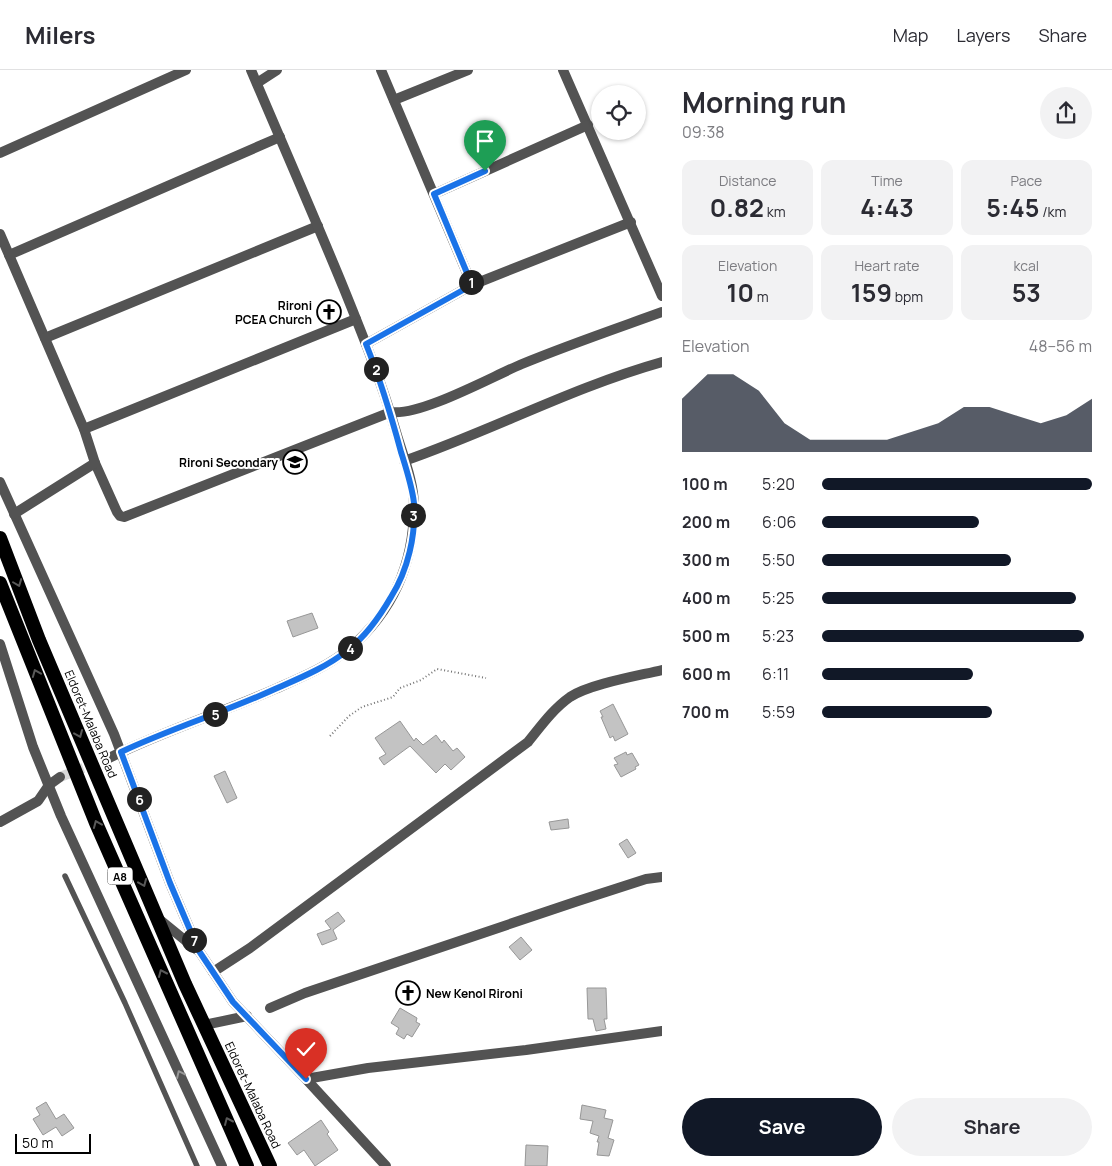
<!DOCTYPE html>
<meta charset="utf-8">
<style>
:root{--surface:#fff;--page:#f2f2f3;--text:#2b2b33;--muted:#7c7c81;--line:#e1e1e2;--accent:#111827}
body{margin:0;font-family:Manrope,sans-serif;background:var(--page);color:var(--text);height:100vh;display:flex;flex-direction:column;font-size:19px;white-space:nowrap}
*{box-sizing:border-box;margin:0}
p{font-size:16px;color:var(--muted)}
.icon{flex:none;width:28px;height:28px;fill:none;stroke:currentColor;stroke-width:2;stroke-linecap:round;stroke-linejoin:round}
.map{position:relative;flex:1;overflow:hidden}
.side{display:flex;flex-direction:column;background:var(--surface);width:450px}
.side>*{flex:none}
.controls{position:absolute;left:591px;top:15px;display:grid;gap:10px}
.controls a{display:grid;place-items:center;width:55px;height:55px;border-radius:50%;background:var(--surface);box-shadow:0 1px 4px #0004;font-size:25px}
.scale{position:absolute;left:15px;bottom:12px;width:76px;box-sizing:border-box;padding-left:5px;border:2px solid #000;border-top:0;font-size:14px;line-height:18px;white-space:nowrap;color:#000;-webkit-text-stroke:4px #fff;paint-order:stroke}
.pin{position:absolute;display:grid;place-items:center;width:42px;height:42px;color:#fff;margin:-51px -21px;border-radius:50% 50% 50% 0;rotate:-45deg;box-shadow:0 0 5px #0007}
.pin .icon{rotate:45deg}
.km{position:absolute;width:25px;height:25px;margin:-12px;border-radius:50%;background:#222;color:#fff;font-size:14px;line-height:25px;text-align:center}
.round{display:grid;place-items:center;flex:none;width:52px;height:52px;border-radius:26px;background:var(--page)}
.summary{display:flex;align-items:center;justify-content:space-between;height:85px;padding:0 20px}
h1{font-size:28px;font-weight:700;line-height:38px}
.metrics{display:grid;grid-template-columns:repeat(3,1fr);gap:8px;height:85px;padding:5px 20px}
.metrics div{display:grid;align-content:center;border-radius:12px;background:var(--page);text-align:center}
.metrics b{font-size:25px;font-weight:700}
.metrics small{font-size:14px;font-weight:400}
.metrics p{font-size:14px}
.chart{height:140px;padding:10px 20px}
.chart p{display:flex;justify-content:space-between}
.chart svg{width:100%;height:90px;margin-top:5px;fill:var(--accent);opacity:.7}
.primary-button{display:flex;gap:10px;margin-top:auto;padding:10px 20px}
.primary-button a{flex:1;height:58px;border-radius:30px;background:var(--accent);color:#fff;font-size:20px;font-weight:700;line-height:58px;text-align:center}
.primary-button a+a{background:var(--page);color:var(--text)}
ul{padding:0 20px;list-style:none;font-size:16px}
li{display:grid;grid-template-columns:80px 60px 1fr;align-items:center;height:38px}
li i{height:12px;border-radius:6px;background:var(--accent)}
header{display:flex;align-items:center;gap:30px;box-sizing:border-box;height:70px;padding:0 25px;background:var(--surface);border-bottom:1px solid var(--line)}
header strong{font-size:24px}
nav{display:flex;gap:28px;margin-inline-start:auto;font-size:18px}
main{display:flex;flex:1;min-height:0}
.map>svg:first-child{display:block}
.building{fill:#c3c3c3;stroke:#979797}
.lines{fill:none;stroke-linecap:round;stroke-linejoin:round}
.minor-tunnel{stroke:#d9d9d9;stroke-width:10;stroke-dasharray:10 5;stroke-linecap:butt}
.path{stroke:#757575;stroke-width:2;stroke-dasharray:1 2.5;stroke-linecap:butt}
.service{stroke:#535353;stroke-width:5.5}
.minor{stroke:#535353;stroke-width:10}
.trunk{stroke:#000;stroke-width:14}
.oneway{stroke:#595959}
.oneway2{stroke:#989898}
.route-casing{stroke:#fff;stroke-width:10}
.route{stroke:#1a73e8;stroke-width:6}
.labels{text-anchor:middle;dominant-baseline:central;stroke-width:4;stroke-linejoin:round;paint-order:stroke}
.shield{fill:#fff;stroke:#4c4c4c;stroke-width:1}
.shield-label{font-size:11px;font-weight:bold;fill:#000}
.poi-label{font-size:12px;font-weight:bold;fill:#000;stroke:#fff;text-anchor:end}
.street-label{font-size:12px;fill:#000;stroke:#fff}
</style>
<header>
<strong>Milers</strong>
<nav><a>Map</a><a>Layers</a><a>Share</a></nav>
</header>
<main>
<div class="map">
<svg width="662" height="1096" viewBox="0 0 662 1096">
<rect width="100%" height="100%" fill="#fff"/>
<g class="building">
<path d="M312,543L318,558L293,567L287,551Z"/>
<path d="M613,634L628,664L615,671L613,666L610,668L601,647H603L600,641Z"/>
<path d="M400,651L414,671L416,668L423,675L436,665L442,673L444,670L453,681L457,678L465,687L451,700L445,694L436,703L410,676L384,695L379,688L386,684L375,668Z"/>
<path d="M626,682L627,685L632,683L639,695L635,697L636,699L621,707L614,695L618,694L614,688Z"/>
<path d="M225,701L237,728L227,733L214,706Z"/>
<path d="M568,749L569,758L551,760L549,752Z"/>
<path d="M627,769L636,783L628,788L619,774Z"/>
<path d="M338,842L345,851L333,860L337,869L322,875L317,864L331,859L325,851Z"/>
<path d="M521,867L532,880L520,890L509,877Z"/>
<path d="M587,918H606L607,949H604L606,959L596,961L593,949H588Z"/>
<path d="M400,938L417,948L416,952L420,954L412,967L407,964L404,969L396,964L399,958L391,953Z"/>
<path d="M46,1032L56,1049L64,1044L74,1058L62,1066L56,1057L43,1065L33,1049L40,1045L36,1038Z"/>
<path d="M582,1035L606,1040L604,1048L613,1050L608,1068L614,1070L609,1086L597,1085L599,1072H597L599,1066L590,1063L593,1051L580,1049Z"/>
<path d="M321,1050L329,1062L327,1064L338,1080L315,1096L304,1080L297,1085L288,1073Z"/>
<path d="M526,1075L548,1076L547,1096H525Z"/>
</g>
<g class="lines">
<path class="minor-tunnel" d="M60,707L109,688"/>
<path class="path" d="M330,666L349,646L362,637L393,627L400,618L421,610L437,599L486,608"/>
<path class="service" d="M65,806L125,933L197,1096"/>
<g class="minor">
<path d="M563,0L662,226"/>
<path d="M257,13L277,0"/>
<path d="M394,30L468,0"/>
<path d="M0,83L186,0"/>
<path d="M434,124L588,55"/>
<path d="M0,164L84,359L95,393L117,442L120,446L124,447L391,342C421,346 491,307 522,294C568,275 615,259 662,242"/>
<path d="M9,185L280,67"/>
<path d="M472,215L631,152"/>
<path d="M45,268L318,156"/>
<path d="M366,274L472,215L381,0"/>
<path d="M84,359L356,249"/>
<path d="M404,391C491,361 573,317 662,292"/>
<path d="M0,412L114,664L170,813L199,881L233,932L306,1009L386,1096"/>
<path d="M14,444L95,393"/>
<path d="M0,574L33,677L61,746L222,1096"/>
<path d="M109,688C163,661 221,643 275,619C300,608 329,596 350,578C393,541 414,493 414,436C414,412 403,386 396,362C382,313 363,266 344,219C314,146 282,73 251,0"/>
<path d="M0,752L38,731L49,715L60,707"/>
<path d="M159,849L197,880"/>
<path d="M213,902L250,878L528,672C541,656 553,639 570,627C590,614 637,606 662,600"/>
<path d="M270,938L305,923L578,831L646,809L662,807"/>
<path d="M204,955L247,946"/>
<path d="M306,1009L368,998L526,980L662,961"/>
</g>
<g class="trunk">
<path d="M0,468L39,570L185,914L270,1096"/>
<path d="M0,513L96,753L247,1096"/>
</g>
</g>
<defs><path id="oneway-chevron" d="M-2-3.5L2.5 0L-2 3.5" fill="none" stroke-width="1.6" stroke-linecap="round" stroke-linejoin="round" transform="scale(1.25)"/></defs>
<g class="oneway">
<use href="#oneway-chevron" transform="translate(18 513) rotate(69)"/>
<use href="#oneway-chevron" transform="translate(36 603) rotate(-112)"/>
<use href="#oneway-chevron" transform="translate(79 664) rotate(67)"/>
<use href="#oneway-chevron" transform="translate(97 754) rotate(-113)"/>
<use href="#oneway-chevron" transform="translate(143 813) rotate(67)"/>
<use href="#oneway-chevron" transform="translate(162 903) rotate(-114)"/>
<use href="#oneway-chevron" transform="translate(228 1051) rotate(-114)"/>
</g>
<use class="oneway2" href="#oneway-chevron" transform="translate(180 1004) rotate(-115)"/>
<g class="lines">
<g class="route-casing">
<path id="route" d="M306,1009L233,932L199,881L170,813L121,682C172,658 225,642 275,619C300,608 327,597 348,580C366,566 380,546 391,527C408,500 416,465 414,433C412,416 406,398 401,382C391,345 380,309 366,274L472,215L434,124L485,101"/>
</g>
<use href="#route" class="route"/>
</g>
<defs>
<g id="church-ring" transform="scale(1.25)"><circle r="9.5" fill="#fff" stroke="#000" stroke-width="1.5"/><path d="M-1.2-6h2.4v3.5h3.3v2.4h-3.3V6h-2.4V-.1h-3.3v-2.4h3.3Z" fill="#000"/></g>
<g id="school-ring" transform="scale(1.25)"><circle r="9.5" fill="#fff" stroke="#000" stroke-width="1.5"/><path d="M0-5L7-2L0 1L-7-2ZM-4 1L0 2.5L4 1V4Q0 6-4 4Z" fill="#000"/></g>
</defs>
<g fill-rule="evenodd">
<use href="#church-ring" x="329" y="242"/>
<use href="#school-ring" x="295" y="392"/>
<use href="#church-ring" x="408" y="923"/>
</g>
<g class="labels">
<rect class="shield" x="107.5" y="797.5" width="25" height="17" rx="4"/>
<g class="shield-label">
<text x="120" y="806">A8</text>
</g>
<g class="poi-label">
<text x="312" y="235">Rironi<tspan x="312" dy="14">PCEA Church</tspan></text>
<text x="278" y="392">Rironi Secondary</text>
<text x="426" y="923" text-anchor="start">New Kenol Rironi</text>
</g>
<g class="street-label">
<text transform="translate(91 654) rotate(67)">Eldoret-Malaba Road</text>
<text transform="translate(253 1025) rotate(65)">Eldoret-Malaba Road</text>
</g>
</g>
</svg>
<div class="controls">
<a><svg class="icon" aria-label="locate" viewBox="0 0 24 24"><circle cx="12" cy="12" r="6"/><path d="M12 2v4M12 18v4M2 12h4M18 12h4"/></svg></a>
</div>
<div class="scale">50 m</div>
<div class="pin" style="left:485px;top:101px;background:#1e9e55"><svg class="icon" aria-label="arrive" viewBox="0 0 24 24"><path d="M6 21V4h12l-3 4 3 4H6"/></svg></div>
<div class="pin" style="left:306px;top:1009px;background:#d93025"><svg class="icon" aria-label="check" viewBox="0 0 24 24"><path d="M5 12l5 5 9-10"/></svg></div>
<b class="km" style="left:471px;top:212px">1</b>
<b class="km" style="left:376px;top:299px">2</b>
<b class="km" style="left:413px;top:445px">3</b>
<b class="km" style="left:350px;top:578px">4</b>
<b class="km" style="left:215px;top:644px">5</b>
<b class="km" style="left:139px;top:729px">6</b>
<b class="km" style="left:194px;top:870px">7</b>
</div>
<section class="side">
<div class="summary"><div><h1>Morning run</h1><p>09:38</p></div><a class="round"><svg class="icon" aria-label="share" viewBox="0 0 24 24"><path d="M12 15V3M7 8l5-5 5 5M5 13v7h14v-7"/></svg></a></div>
<div class="metrics">
<div><p>Distance</p><b>0.82<small> km</small></b></div>
<div><p>Time</p><b>4:43</b></div>
<div><p>Pace</p><b>5:45<small> /km</small></b></div>
</div>
<div class="metrics">
<div><p>Elevation</p><b>10<small> m</small></b></div>
<div><p>Heart rate</p><b>159<small> bpm</small></b></div>
<div><p>kcal</p><b>53</b></div>
</div>
<div class="chart"><p><span>Elevation</span>48–56 m</p>
<svg viewBox="0 0 160 44" preserveAspectRatio="none"><path d="M0 44V18L10 6L20 6L30 14L40 30L50 38L60 38L70 38L80 38L90 34L100 30L110 22L120 22L130 26L140 30L150 26L160 18V44z"/></svg>
</div>
<ul>
<li><b>100 m</b>5:20<i style="width:100%"></i></li>
<li><b>200 m</b>6:06<i style="width:58%"></i></li>
<li><b>300 m</b>5:50<i style="width:70%"></i></li>
<li><b>400 m</b>5:25<i style="width:94%"></i></li>
<li><b>500 m</b>5:23<i style="width:97%"></i></li>
<li><b>600 m</b>6:11<i style="width:56%"></i></li>
<li><b>700 m</b>5:59<i style="width:63%"></i></li>
</ul>
<div class="primary-button"><a>Save</a><a>Share</a></div>
</section>
</main>
